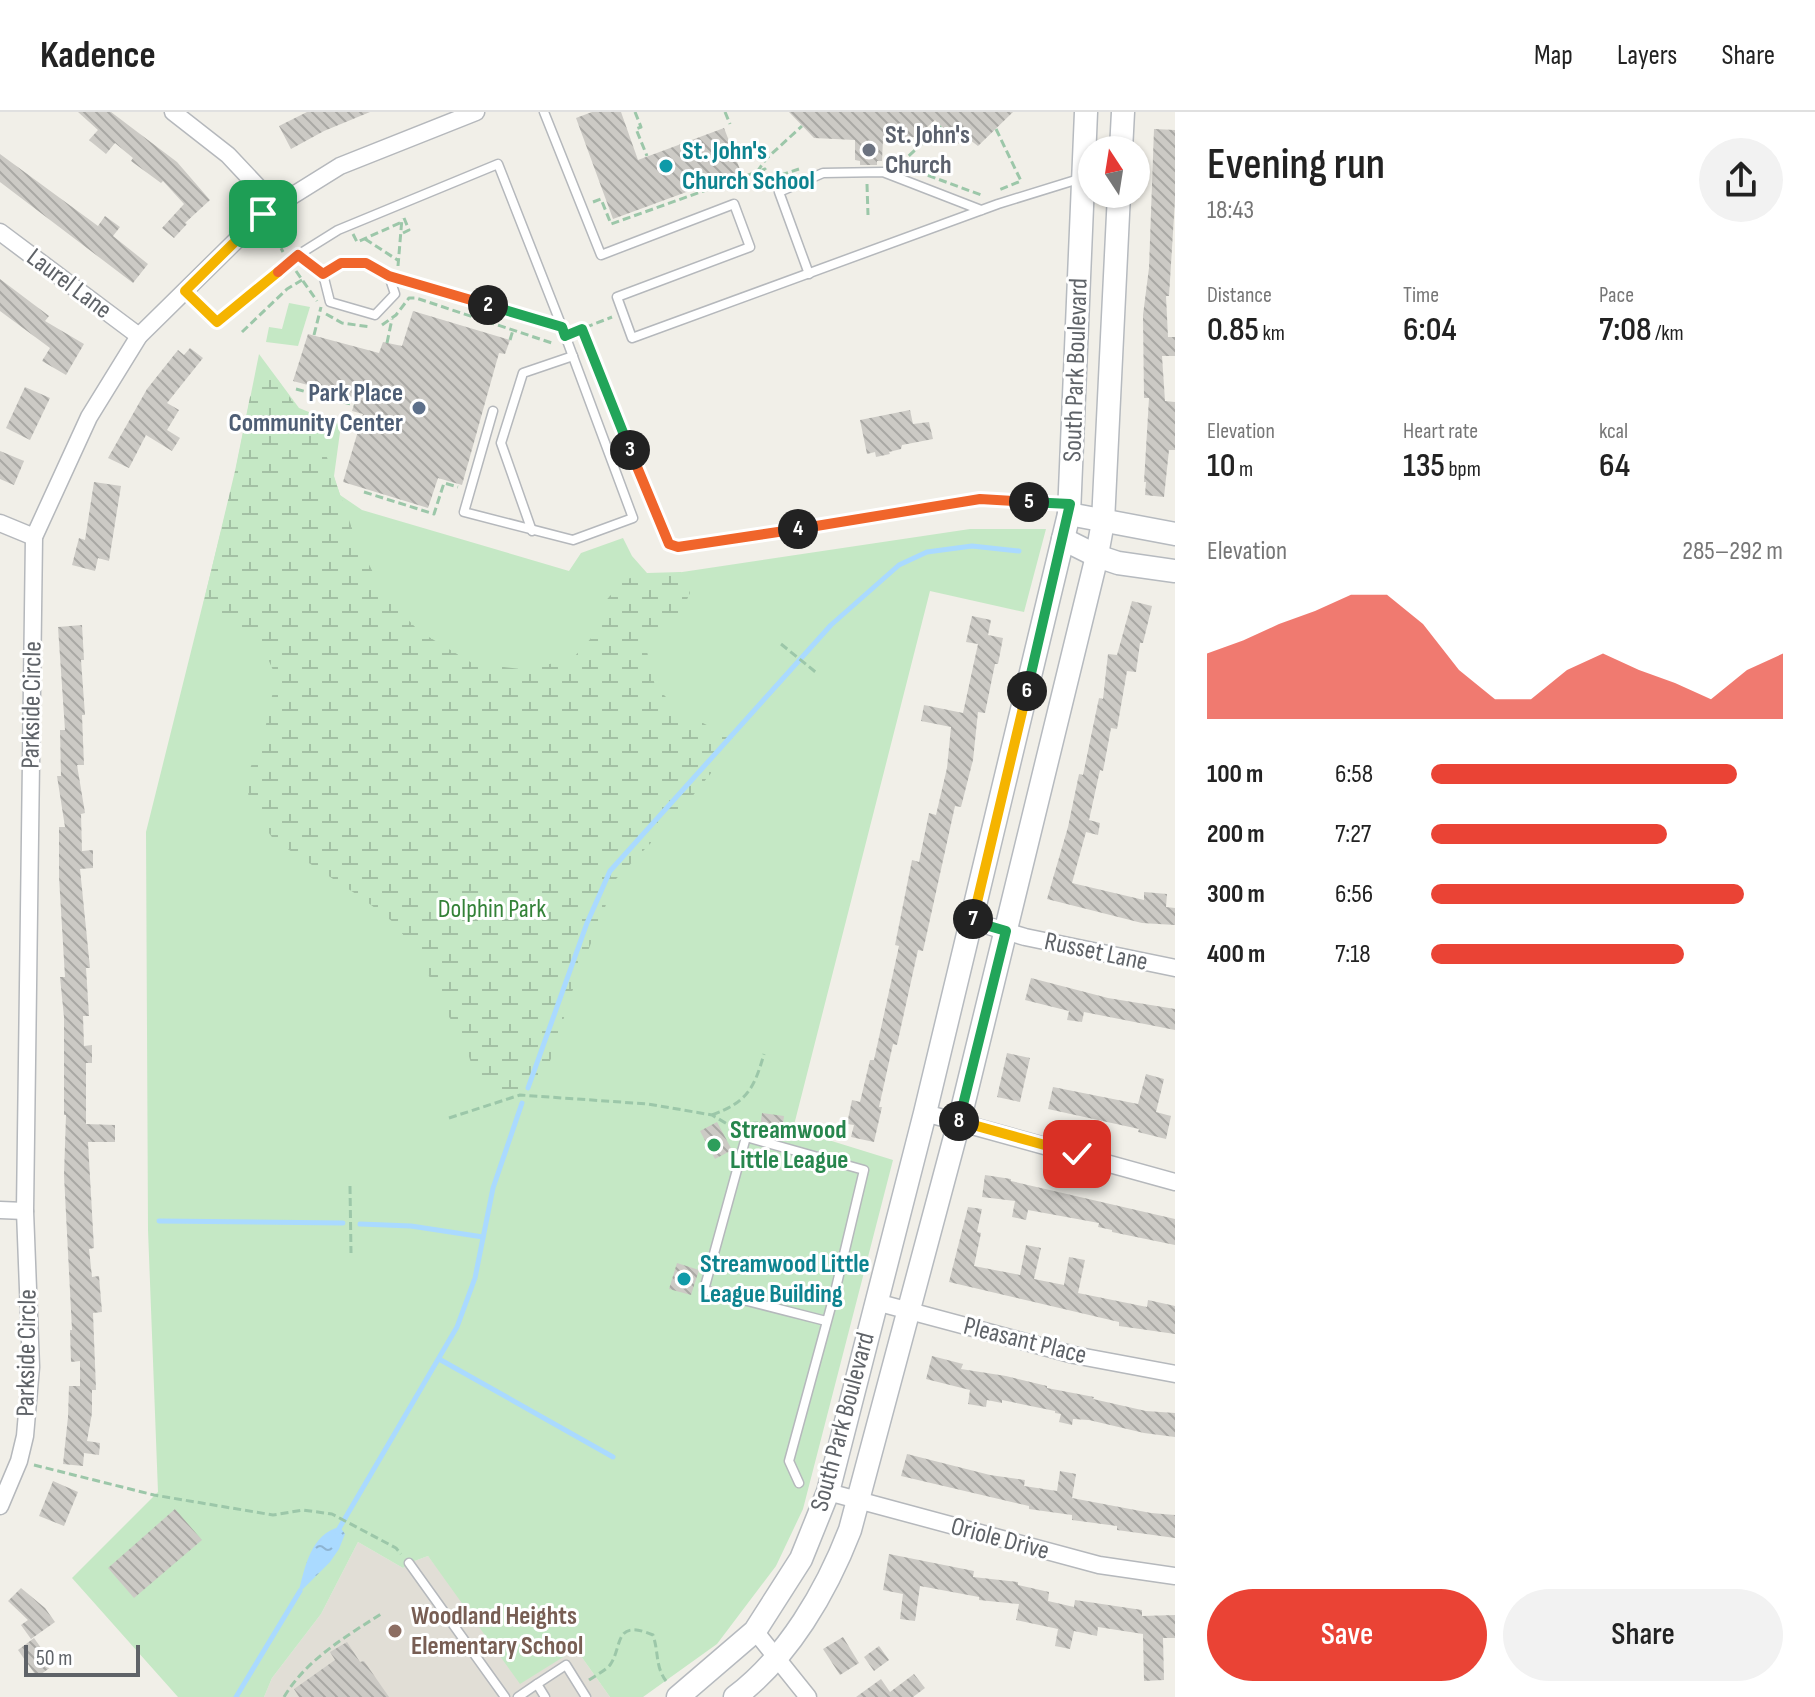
<!DOCTYPE html>
<meta charset="utf-8">
<style>
:root{--surface:#fff;--page:#f2f2f2;--text:#222;--muted:#767676;--line:#e0e0e0;--accent:#ea4335}
body{margin:0;font-family:"Sofia Sans Condensed",sans-serif;background:var(--page);color:var(--text);height:100vh;display:flex;flex-direction:column;font-size:30px;white-space:nowrap}
*{box-sizing:border-box;margin:0}
p{font-size:26px;color:var(--muted)}
.icon{flex:none;width:44px;height:44px;fill:none;stroke:currentColor;stroke-width:2;stroke-linecap:round;stroke-linejoin:round}
.map{position:relative;flex:1;overflow:hidden}
.side{display:flex;flex-direction:column;background:var(--surface);width:640px}
.side>*{flex:none}
.needle{width:52px;rotate:348deg}
.tools{position:absolute;left:1078px;top:24px;display:grid;gap:16px}
.tools a{display:grid;place-items:center;width:72px;height:72px;border-radius:50%;background:var(--surface);box-shadow:0 2px 6px #0004;font-size:40px}
.scale{position:absolute;left:24px;bottom:20px;width:116px;box-sizing:border-box;padding-left:8px;border:4px solid #5f6368;border-top:0;font-size:22px;line-height:28px;white-space:nowrap;color:#5f6368;-webkit-text-stroke:6px #fff;paint-order:stroke}
.pin{position:absolute;display:grid;place-items:center;width:68px;height:68px;color:#fff;margin:-34px;border-radius:16px;box-shadow:0 4px 12px #0006}
.km{position:absolute;width:40px;height:40px;margin:-20px;border-radius:50%;background:#222;color:#fff;font-size:22px;line-height:40px;text-align:center}
.round{display:grid;place-items:center;flex:none;width:84px;height:84px;border-radius:42px;background:var(--page)}
.overview{display:flex;align-items:center;justify-content:space-between;height:136px;padding:0 32px}
h1{font-size:44px;font-weight:600;line-height:60px}
.stats{display:grid;grid-template-columns:repeat(3,1fr);gap:12px;height:136px;padding:8px 32px}
.stats div{display:grid;align-content:center}
.stats b{font-size:34px;font-weight:600}
.stats small{font-size:22px;font-weight:400}
.stats p{font-size:22px}
.chart{height:224px;padding:16px 32px}
.chart p{display:flex;justify-content:space-between}
.chart svg{width:100%;height:144px;margin-top:8px;fill:var(--accent);opacity:.7}
.cta{display:flex;gap:16px;margin-top:auto;padding:16px 32px}
.cta a{flex:1;height:92px;border-radius:48px;background:var(--accent);color:#fff;font-size:32px;font-weight:600;line-height:92px;text-align:center}
.cta a+a{background:var(--page);color:var(--text)}
ul{padding:0 32px;list-style:none;font-size:26px}
li{display:grid;grid-template-columns:128px 96px 1fr;align-items:center;height:60px}
li i{height:20px;border-radius:10px;background:var(--accent)}
header{display:flex;align-items:center;gap:48px;box-sizing:border-box;height:112px;padding:0 40px;background:var(--surface);border-bottom:2px solid var(--line)}
header strong{font-size:38px}
nav{display:flex;gap:44px;margin-inline-start:auto;font-size:28px}
main{display:flex;flex:1;min-height:0}
.map>svg:first-child{display:block}
.education{fill:#e1ded6}
.green{fill:#c5e8c5}
.wetland{fill:url(#wetland-marsh)}
.water{fill:url(#water-ripples)}
.lines{fill:none;stroke-linecap:round;stroke-linejoin:round}
.stream{stroke:#aadaff;stroke-width:5}
.building{fill:url(#building-back-hatch)}
.lane-casing{stroke:#b5b8bc;stroke-width:11}
.street-casing{stroke:#b5b8bc;stroke-width:19}
.secondary-casing{stroke:#b6babf;stroke-width:25}
.path{stroke:#9cc7a9;stroke-width:3;stroke-dasharray:8 4;stroke-linecap:butt}
.lane{stroke:#fff;stroke-width:8}
.street{stroke:#fff;stroke-width:16}
.secondary{stroke:#fff;stroke-width:22}
.split-1-casing{stroke:#fff;stroke-width:16}
.split-2-casing{stroke:#fff;stroke-width:16}
.split-3-casing{stroke:#fff;stroke-width:16}
.split-4-casing{stroke:#fff;stroke-width:16}
.split-5-casing{stroke:#fff;stroke-width:16}
.split-6-casing{stroke:#fff;stroke-width:16}
.split-7-casing{stroke:#fff;stroke-width:16}
.split-8-casing{stroke:#fff;stroke-width:16}
.split-9-casing{stroke:#fff;stroke-width:16}
.split-1{stroke:#f5b400;stroke-width:10}
.split-2{stroke:#f0652b;stroke-width:10}
.split-3{stroke:#22a559;stroke-width:10}
.split-4{stroke:#f0652b;stroke-width:10}
.split-5{stroke:#f0652b;stroke-width:10}
.split-6{stroke:#22a559;stroke-width:10}
.split-7{stroke:#f5b400;stroke-width:10}
.split-8{stroke:#22a559;stroke-width:10}
.split-9{stroke:#f5b400;stroke-width:10}
.worship-dot{fill:#6b7280;stroke:#fff;stroke-width:3}
.culture-dot{fill:#0f9aa8;stroke:#fff;stroke-width:3}
.service-dot{fill:#5c6f8a;stroke:#fff;stroke-width:3}
.leisure-dot{fill:#2e9e5b;stroke:#fff;stroke-width:3}
.education-dot{fill:#8d6e63;stroke:#fff;stroke-width:3}
.labels{text-anchor:middle;dominant-baseline:central;stroke-width:6;stroke-linejoin:round;paint-order:stroke}
.worship-label{font-size:26px;font-weight:bold;fill:#5b616d;stroke:#fff;text-anchor:start}
.culture-label{font-size:26px;font-weight:bold;fill:#0d838f;stroke:#fff;text-anchor:start}
.street-label{font-size:26px;fill:#5f6368;stroke:#fff}
.service-label{font-size:26px;font-weight:bold;fill:#4e5e75;stroke:#fff;text-anchor:end}
.park-label{font-size:26px;fill:#348238;stroke:#fff}
.leisure-label{font-size:26px;font-weight:bold;fill:#27864d;stroke:#fff;text-anchor:start}
.education-label{font-size:26px;font-weight:bold;fill:#785e54;stroke:#fff;text-anchor:start}
</style>
<header>
<strong>Kadence</strong>
<nav><a>Map</a><a>Layers</a><a>Share</a></nav>
</header>
<main>
<div class="map">
<svg width="1175" height="1585" viewBox="0 0 1175 1585">
<defs>
<pattern id="wetland-marsh" width="20" height="14" patternUnits="userSpaceOnUse" patternTransform="scale(2)"><rect width="20" height="14" fill="#c5e8c5"/><path d="M1 5h8M5 5V1M11 12h8M15 12V8" fill="none" stroke="#a3c0a4"/></pattern>
<pattern id="water-ripples" width="26" height="14" patternUnits="userSpaceOnUse" patternTransform="scale(2)"><rect width="26" height="14" fill="#aadaff"/><path d="M2 4q2-2 4 0t4 0M15 11q2-2 4 0t4 0" fill="none" stroke="#8eb4d2"/></pattern>
<pattern id="building-back-hatch" width="6" height="6" patternUnits="userSpaceOnUse" patternTransform="scale(2)"><rect width="6" height="6" fill="#cccac5"/><path d="M-1 5l2 2M0 0l6 6M5-1l2 2" fill="none" stroke="#a9a8a4"/></pattern>
</defs>
<rect width="100%" height="100%" fill="#f1efe8"/>
<path class="education" d="M358,1430L403,1456L409,1451L428,1444L457,1482L576,1537L610,1585H264L272,1566L321,1502Z"/>
<g class="green">
<path d="M289,191L310,195L298,234L266,230L269,215L282,217Z"/>
<path d="M259,242L299,296L341,313L334,364L340,383L362,398L569,459L581,441L623,426L632,444L647,461L669,462L970,417H1046L1024,500L930,479L793,1017L893,1048L803,1397L776,1454L717,1532L643,1585H610L576,1537L520,1572L428,1444L409,1451L403,1456L358,1430L321,1502L272,1566L264,1585H178L72,1466L158,1380L148,1118L146,720L233,371Z"/>
</g>
<path class="wetland" d="M265,265L278,268L323,334L355,425L385,484L419,519L472,551L529,558L574,545L593,524L602,493L624,468L647,461L681,460L690,481L676,511L646,535L655,574L679,598L740,631L716,655L673,708L616,767L570,885L554,940L539,973C511,982 500,983 476,967L462,922L440,893L423,848L393,810L362,786L274,728L248,692L249,659L264,622L276,565L265,540L237,513L203,493L235,359L250,285Z"/>
<path class="water" d="M340,1415L345,1422L339,1437L330,1450L298,1482C305,1456 310,1422 340,1415Z"/>
<g class="lines">
<g class="stream">
<path d="M528,976L587,811L610,759L831,513L899,453L927,440L972,434L1019,439"/>
<path d="M159,1109L343,1111"/>
<path d="M360,1112L411,1114L483,1125"/>
<path d="M439,1247L613,1345"/>
<path d="M337,1420L457,1215L475,1166L493,1076L522,991"/>
<path d="M236,1585L300,1479"/>
</g>
</g>
<g class="building">
<path d="M78,0H111L177,50L210,88L185,111L187,112L174,126L162,116L184,92L163,69L161,71L131,49L133,46L115,31L106,42L89,28L98,18Z"/>
<path d="M307,0H370L324,19L291,37L279,14Z"/>
<path d="M592,0H621L638,48L724,16L741,60L613,107L576,6Z"/>
<path d="M789,0H1013L978,34L966,25L959,32L935,8L918,23L906,28H883L882,49H877V53H860V49L855,48V28L814,26Z"/>
<path d="M1154,17L1175,18V88L1169,184H1166L1168,225H1175V244H1162L1165,289L1175,290V338H1169L1164,385L1145,383L1146,370H1144L1149,286H1144L1143,203L1149,156Z"/>
<path d="M0,42L98,114L105,104L120,115L113,124L148,152L133,171L0,70Z"/>
<path d="M0,167L49,204L45,209L84,232L66,263L42,249L50,236L0,199Z"/>
<path d="M413,199L510,228L505,242L499,241L462,373L438,366L428,396L343,370L363,302L352,299L356,286L293,269L308,222L379,241L383,230L402,234Z"/>
<path d="M190,236L203,246L167,291L179,298L167,318L180,326L172,339L146,323L129,356L108,346L147,277L178,238L184,243Z"/>
<path d="M25,275L50,286L30,328L6,316Z"/>
<path d="M910,298L913,312L929,310L933,327L902,333L901,337L889,340L890,342L876,345L875,340L867,342L860,308Z"/>
<path d="M0,339L24,349L14,373L0,367Z"/>
<path d="M94,370L121,374L109,449L98,446L95,459L72,453L79,426L85,428Z"/>
<path d="M1132,489L1152,494L1143,531H1140L1136,560L1127,559L1117,617L1111,616L1103,659L1100,658L1089,708L1100,711L1098,723L1086,720L1072,771L1144,788V780L1167,782L1166,795L1175,796V813L1142,811L1047,787L1068,715L1079,662L1083,663L1099,586L1103,587L1108,542L1117,543Z"/>
<path d="M972,504L991,508L988,523L1003,526L998,552H995L985,601L978,600L973,648L961,695L955,694L923,839L918,838L897,933L893,932L879,995H882L874,1030L851,1025L854,1013L847,1012L852,988L860,990L870,948H874L899,834L895,833L912,748L919,750L929,701L936,703L947,656L951,615L921,609L924,593L963,601L978,532L966,530Z"/>
<path d="M82,513L84,548H81L85,603H82L84,653H77L85,701L81,702L82,739L93,738V756L80,757L90,856H86L89,904H83L84,934L92,933V951H86V1012L115,1013V1030H88L94,1136L89,1137L92,1165L99,1164L102,1200L93,1201L96,1278H92V1301L87,1329L100,1331L99,1343L84,1341L83,1354L63,1352L68,1305L69,1274H80V1249L71,1250L70,1218H72L64,1063L66,1003H64V905L60,865H65L59,765V715H65L57,664H61L60,618H65L58,515Z"/>
<path d="M1031,866L1108,886L1175,897V918L1084,900L1082,910L1067,908L1069,899L1025,888Z"/>
<path d="M1007,941L1030,946L1020,990L997,985Z"/>
<path d="M1146,962L1164,967L1156,1000L1171,1004L1166,1027L1138,1020L1139,1017L1048,997L1053,975L1138,992Z"/>
<path d="M762,1001L784,1004L782,1019L760,1016Z"/>
<path d="M717,1010L732,1038L715,1047L700,1019Z"/>
<path d="M985,1063L1011,1067V1069L1175,1107V1133L1112,1120V1118L1098,1115L1099,1111L1028,1098L1026,1108L1012,1105L1015,1089L982,1085Z"/>
<path d="M968,1095L982,1097L977,1120L981,1121L974,1154L1020,1163L1026,1133L1041,1136L1034,1167L1064,1173L1069,1145L1085,1148L1078,1181L1147,1195L1148,1188L1175,1194V1222L1119,1214V1210L949,1170Z"/>
<path d="M677,1151L699,1158L691,1183L669,1177Z"/>
<path d="M932,1244L963,1252L961,1257L1006,1264L1047,1274V1276L1094,1285L1093,1287L1146,1299L1175,1301V1325L1144,1321L1089,1308L1073,1307L1072,1313L1059,1310L1061,1302L1055,1301V1299L1002,1288V1291L987,1288L986,1295L968,1292L970,1278L926,1267Z"/>
<path d="M907,1342L990,1363L1025,1368L1024,1374L1057,1379L1060,1359L1076,1362L1072,1386L1151,1401L1175,1403V1426L1117,1418V1414L1072,1408V1403L1029,1397V1394L901,1364Z"/>
<path d="M53,1369L78,1380L64,1414L39,1404Z"/>
<path d="M175,1397L202,1428L134,1486L108,1456Z"/>
<path d="M889,1442L974,1459L973,1465L1018,1470V1473L1049,1480L1048,1489L1074,1495L1075,1488L1142,1498V1504L1175,1503V1526H1163L1164,1568L1144,1569L1143,1522L1098,1515L1097,1524L1074,1519L1070,1537L1055,1534L1058,1517L1016,1508L1019,1492L979,1488V1485L920,1474L915,1509L900,1507L903,1482L883,1478Z"/>
<path d="M21,1476L45,1496L55,1510L31,1527L21,1513L28,1508L8,1489Z"/>
<path d="M843,1525L859,1551L840,1563L823,1537Z"/>
<path d="M34,1526L51,1550V1555L37,1565L18,1538Z"/>
<path d="M347,1530L360,1550L364,1549L389,1585H299L294,1577L335,1548L330,1540Z"/>
<path d="M879,1534L889,1548L874,1559L864,1545Z"/>
<path d="M914,1562L925,1576L913,1585H856L881,1567L890,1580Z"/>
</g>
<g class="lines">
<g class="lane-casing">
<g id="lane">
<path d="M544,0L601,143L734,92L750,135L617,185L632,226L998,92L1082,66"/>
<path d="M298,143L338,118L498,52L562,215L389,164C362,149 350,145 323,162"/>
<path d="M809,162L779,80L823,61L883,60L981,98"/>
<path d="M185,179L217,210L298,143L323,162L330,190L375,203L395,182L389,164"/>
<path d="M493,299L464,400L573,428L633,406L562,215"/>
<path d="M532,419L501,331L523,261L573,244"/>
<path d="M799,1371L789,1349L835,1180L864,1058L746,1025L704,1178L826,1209"/>
<path d="M409,1451L505,1585"/>
<path d="M518,1585L537,1572"/>
<path d="M545,1585L537,1572L566,1553L586,1585"/>
</g>
</g>
<g class="street-casing">
<g id="street">
<path d="M173,0L228,43L275,93"/>
<path d="M0,120L139,224"/>
<path d="M0,411L34,425"/>
<path d="M972,809L1025,825L1175,856"/>
<path d="M925,1001L1175,1070"/>
<path d="M0,1098L25,1099"/>
<path d="M876,1190L1074,1243L1175,1262"/>
<path d="M828,1380L1099,1453L1175,1464"/>
<path d="M0,1394L19,1349L25,1324L31,1255L25,1099L34,425L89,305L139,224L263,102L340,54L476,0"/>
<path d="M755,1519L808,1585"/>
</g>
</g>
<g class="secondary-casing">
<g id="secondary">
<path d="M1121,38L1123,0"/>
<path d="M1069,402L1175,422"/>
<path d="M1063,427L1097,444L1118,451L1175,459"/>
<path d="M678,1585L755,1519L801,1447L828,1380L925,1001L1069,402L1086,0"/>
<path d="M735,1585C788,1545 826,1480 850,1418L959,1010L1096,448L1103,410L1119,82"/>
</g>
</g>
<g class="path">
<path d="M635,0L641,15L636,17L647,44"/>
<path d="M725,0L730,12"/>
<path d="M996,17L1021,69L999,78"/>
<path d="M894,51L984,84"/>
<path d="M900,52L941,14"/>
<path d="M757,60L766,47L802,14"/>
<path d="M769,67L799,57"/>
<path d="M867,72L868,103"/>
<path d="M593,90L601,87L611,112L765,57L770,72"/>
<path d="M270,115L283,140"/>
<path d="M403,121L409,118L404,106"/>
<path d="M353,122L357,130L402,110"/>
<path d="M365,127L399,149"/>
<path d="M398,154L402,106"/>
<path d="M296,159L317,189"/>
<path d="M326,202L342,211L371,215"/>
<path d="M382,213L396,203L409,186H416L555,232"/>
<path d="M582,217L669,432L678,435L719,429L980,387L1053,391"/>
<path d="M242,220L287,177L302,168"/>
<path d="M574,220L612,205"/>
<path d="M314,223L321,195"/>
<path d="M510,228L513,218"/>
<path d="M387,231L392,207"/>
<path d="M296,277L354,293"/>
<path d="M364,380L434,402L444,371L458,375"/>
<path d="M781,532L818,562"/>
<path d="M712,1003C747,990 754,977 764,942"/>
<path d="M449,1006L520,983L648,992L712,1003L729,1013L735,1024"/>
<path d="M729,1013L758,1011"/>
<path d="M350,1074L351,1141"/>
<path d="M34,1353L154,1383L273,1403L303,1398L332,1402L396,1436L401,1442"/>
<path d="M589,1568C595,1564 606,1558 610,1553C623,1535 613,1506 653,1523C659,1541 655,1554 666,1569"/>
<path d="M284,1585C306,1548 345,1525 381,1502"/>
</g>
<use href="#lane" class="lane"/>
<use href="#street" class="street"/>
<use href="#secondary" class="secondary"/>
</g>
<g class="lines">
<g class="split-1-casing">
<path id="split-1" d="M263,102L185,179L217,210L278,160"/>
</g>
<g class="split-2-casing">
<path id="split-2" d="M278,160L298,143L323,162L341,151H366L389,164L488,193"/>
</g>
<g class="split-3-casing">
<path id="split-3" d="M488,193L562,215L565,224L582,217L630,338"/>
</g>
<g class="split-4-casing">
<path id="split-4" d="M630,338L669,432L678,435L798,417"/>
</g>
<g class="split-5-casing">
<path id="split-5" d="M798,417L980,387L1029,390"/>
</g>
<g class="split-6-casing">
<path id="split-6" d="M1027,579L1070,392L1029,390"/>
</g>
<g class="split-7-casing">
<path id="split-7" d="M973,807L1027,579"/>
</g>
<g class="split-8-casing">
<path id="split-8" d="M959,1009L1006,819L972,809L973,807"/>
</g>
<g class="split-9-casing">
<path id="split-9" d="M959,1009L1077,1042"/>
</g>
<use href="#split-1" class="split-1"/>
<use href="#split-2" class="split-2"/>
<use href="#split-3" class="split-3"/>
<use href="#split-4" class="split-4"/>
<use href="#split-5" class="split-5"/>
<use href="#split-6" class="split-6"/>
<use href="#split-7" class="split-7"/>
<use href="#split-8" class="split-8"/>
<use href="#split-9" class="split-9"/>
</g>
<circle class="worship-dot" cx="869" cy="38" r="8"/>
<g class="culture-dot">
<circle cx="666" cy="54" r="8"/>
<circle cx="684" cy="1167" r="8"/>
</g>
<circle class="service-dot" cx="419" cy="296" r="8"/>
<circle class="leisure-dot" cx="714" cy="1033" r="8"/>
<circle class="education-dot" cx="395" cy="1519" r="8"/>
<g class="labels">
<g class="worship-label">
<text x="885" y="23">St. John's<tspan x="885" dy="30">Church</tspan></text>
</g>
<g class="culture-label">
<text x="682" y="39">St. John's<tspan x="682" dy="30">Church School</tspan></text>
<text x="700" y="1152">Streamwood Little<tspan x="700" dy="30">League Building</tspan></text>
</g>
<g class="street-label">
<text transform="translate(69 172) rotate(37)">Laurel Lane</text>
<text transform="translate(1076 258) rotate(-88)">South Park Boulevard</text>
<text transform="translate(32 593) rotate(-89)">Parkside Circle</text>
<text transform="translate(1096 840) rotate(12)">Russet Lane</text>
<text transform="translate(1025 1229) rotate(14)">Pleasant Place</text>
<text transform="translate(27 1241) rotate(-89)">Parkside Circle</text>
<text transform="translate(843 1310) rotate(-75)">South Park Boulevard</text>
<text transform="translate(1000 1427) rotate(15)">Oriole Drive</text>
</g>
<g class="service-label">
<text x="403" y="281">Park Place<tspan x="403" dy="30">Community Center</tspan></text>
</g>
<g class="park-label">
<text x="492" y="797">Dolphin Park</text>
</g>
<g class="leisure-label">
<text x="730" y="1018">Streamwood<tspan x="730" dy="30">Little League</tspan></text>
</g>
<g class="education-label">
<text x="411" y="1504">Woodland Heights<tspan x="411" dy="30">Elementary School</tspan></text>
</g>
</g>
</svg>
<div class="tools">
<a><svg class="needle" viewBox="-14 -14 28 28"><path d="M0-13l5 13h-10z" fill="#e53935"/><path d="M0 13l5-13h-10z" fill="#767676"/></svg></a>
</div>
<div class="scale">50 m</div>
<div class="pin" style="left:263px;top:102px;background:#1e9e55"><svg class="icon" aria-label="arrive" viewBox="0 0 24 24"><path d="M6 21V4h12l-3 4 3 4H6"/></svg></div>
<div class="pin" style="left:1077px;top:1042px;background:#d93025"><svg class="icon" aria-label="check" viewBox="0 0 24 24"><path d="M5 12l5 5 9-10"/></svg></div>
<b class="km" style="left:488px;top:193px">2</b>
<b class="km" style="left:630px;top:338px">3</b>
<b class="km" style="left:798px;top:417px">4</b>
<b class="km" style="left:1029px;top:390px">5</b>
<b class="km" style="left:1027px;top:579px">6</b>
<b class="km" style="left:973px;top:807px">7</b>
<b class="km" style="left:959px;top:1009px">8</b>
</div>
<section class="side">
<div class="overview"><div><h1>Evening run</h1><p>18:43</p></div><a class="round"><svg class="icon" aria-label="share" viewBox="0 0 24 24"><path d="M12 15V3M7 8l5-5 5 5M5 13v7h14v-7"/></svg></a></div>
<div class="stats">
<div><p>Distance</p><b>0.85<small> km</small></b></div>
<div><p>Time</p><b>6:04</b></div>
<div><p>Pace</p><b>7:08<small> /km</small></b></div>
</div>
<div class="stats">
<div><p>Elevation</p><b>10<small> m</small></b></div>
<div><p>Heart rate</p><b>135<small> bpm</small></b></div>
<div><p>kcal</p><b>64</b></div>
</div>
<div class="chart"><p><span>Elevation</span>285–292 m</p>
<svg viewBox="0 0 160 44" preserveAspectRatio="none"><path d="M0 44V24L10 20L20 15L30 11L40 6L50 6L60 15L70 29L80 38L90 38L100 29L110 24L120 29L130 33L140 38L150 29L160 24V44z"/></svg>
</div>
<ul>
<li><b>100 m</b>6:58<i style="width:87%"></i></li>
<li><b>200 m</b>7:27<i style="width:67%"></i></li>
<li><b>300 m</b>6:56<i style="width:89%"></i></li>
<li><b>400 m</b>7:18<i style="width:72%"></i></li>
</ul>
<div class="cta"><a>Save</a><a>Share</a></div>
</section>
</main>
